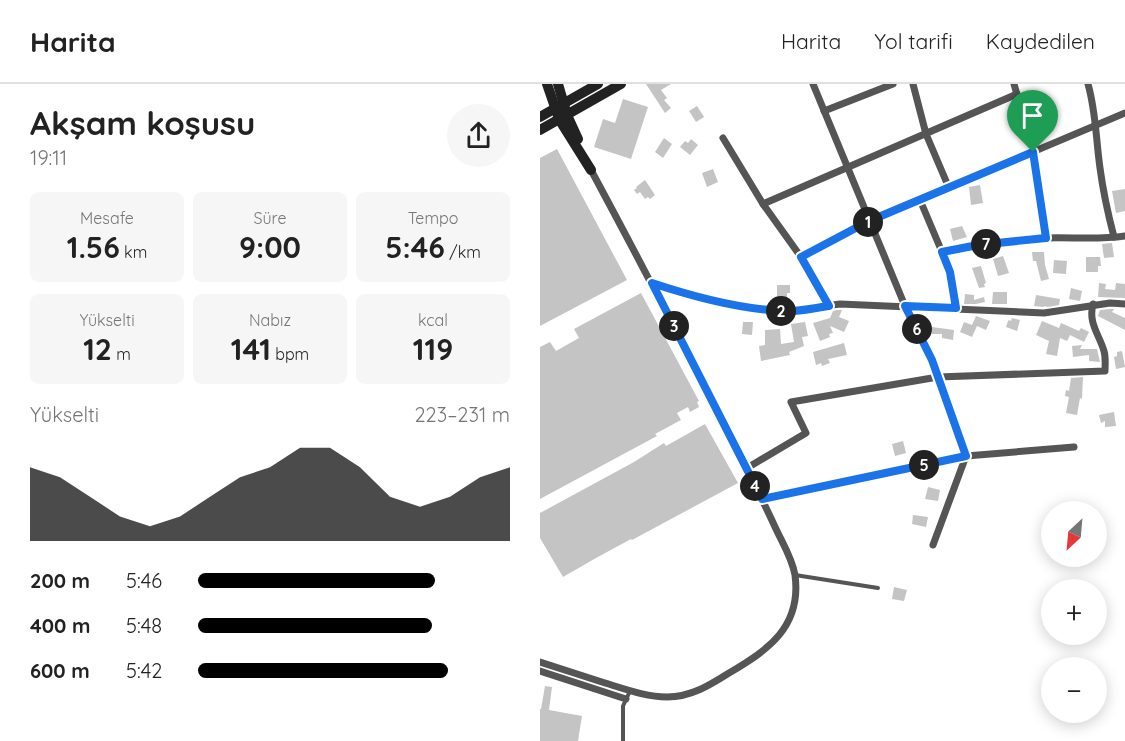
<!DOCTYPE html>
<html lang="tr">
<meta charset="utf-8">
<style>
:root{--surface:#fff;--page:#f6f6f6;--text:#222;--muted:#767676;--line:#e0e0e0;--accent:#000}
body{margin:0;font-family:Quicksand,sans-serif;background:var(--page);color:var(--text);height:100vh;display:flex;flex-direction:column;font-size:22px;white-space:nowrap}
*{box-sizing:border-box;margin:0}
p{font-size:20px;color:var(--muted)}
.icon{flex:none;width:33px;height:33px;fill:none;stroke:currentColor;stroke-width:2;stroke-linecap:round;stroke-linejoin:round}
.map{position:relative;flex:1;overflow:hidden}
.drawer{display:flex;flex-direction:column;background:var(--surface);width:540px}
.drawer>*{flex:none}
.needle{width:39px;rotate:206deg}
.buttons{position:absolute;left:501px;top:417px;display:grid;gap:12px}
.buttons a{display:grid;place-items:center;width:66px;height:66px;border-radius:50%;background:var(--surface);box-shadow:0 3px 15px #0003;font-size:30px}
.pin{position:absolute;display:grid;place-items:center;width:51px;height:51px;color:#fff;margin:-62px -26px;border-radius:50% 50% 50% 0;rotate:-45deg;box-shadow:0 0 6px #0007}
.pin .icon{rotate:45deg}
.km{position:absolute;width:30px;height:30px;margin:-15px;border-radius:50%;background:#222;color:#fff;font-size:16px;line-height:30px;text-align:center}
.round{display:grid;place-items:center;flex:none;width:63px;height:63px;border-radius:32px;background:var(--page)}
.head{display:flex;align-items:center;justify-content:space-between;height:102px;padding:0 30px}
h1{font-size:33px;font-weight:700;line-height:45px}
.metrics{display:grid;grid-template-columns:repeat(3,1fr);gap:9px;height:102px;padding:6px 30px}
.metrics div{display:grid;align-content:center;border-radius:9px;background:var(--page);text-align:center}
.metrics b{font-size:30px;font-weight:700}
.metrics small{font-size:16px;font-weight:400}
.metrics p{font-size:16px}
.chart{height:168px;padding:12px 30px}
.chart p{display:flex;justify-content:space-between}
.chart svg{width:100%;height:108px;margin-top:6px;fill:var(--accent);opacity:.7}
ul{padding:0 30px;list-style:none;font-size:20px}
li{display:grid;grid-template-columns:96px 72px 1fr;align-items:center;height:45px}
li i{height:15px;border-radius:8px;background:var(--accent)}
header{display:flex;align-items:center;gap:36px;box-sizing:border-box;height:84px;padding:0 30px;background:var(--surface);border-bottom:2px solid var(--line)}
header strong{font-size:28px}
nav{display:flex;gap:33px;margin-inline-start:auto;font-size:21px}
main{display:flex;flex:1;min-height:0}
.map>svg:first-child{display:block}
.building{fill:#c4c4c4}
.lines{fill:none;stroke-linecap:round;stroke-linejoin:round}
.lane{stroke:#555;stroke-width:4}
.street{stroke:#555;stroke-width:7}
.secondary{stroke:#222;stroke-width:10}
.route-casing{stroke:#fff;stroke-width:12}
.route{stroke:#1a73e8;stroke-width:8}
</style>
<header>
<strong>Harita</strong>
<nav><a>Harita</a><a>Yol tarifi</a><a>Kaydedilen</a></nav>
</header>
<main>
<section class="drawer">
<div class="head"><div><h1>Akşam koşusu</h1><p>19:11</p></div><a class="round"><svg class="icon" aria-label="share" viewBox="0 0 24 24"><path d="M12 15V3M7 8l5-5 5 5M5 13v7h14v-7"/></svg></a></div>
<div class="metrics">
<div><p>Mesafe</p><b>1.56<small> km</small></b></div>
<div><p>Süre</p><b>9:00</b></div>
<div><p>Tempo</p><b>5:46<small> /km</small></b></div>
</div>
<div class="metrics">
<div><p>Yükselti</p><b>12<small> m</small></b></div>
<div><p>Nabız</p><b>141<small> bpm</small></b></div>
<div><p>kcal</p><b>119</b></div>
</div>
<div class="chart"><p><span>Yükselti</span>223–231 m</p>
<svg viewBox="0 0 160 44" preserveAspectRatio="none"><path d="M0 44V14L10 18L20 26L30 34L40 38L50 34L60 26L70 18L80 14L90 6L100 6L110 14L120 26L130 30L140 26L150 18L160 14V44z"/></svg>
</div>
<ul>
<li><b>200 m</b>5:46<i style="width:76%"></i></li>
<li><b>400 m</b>5:48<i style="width:75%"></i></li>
<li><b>600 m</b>5:42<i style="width:80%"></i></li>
</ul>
</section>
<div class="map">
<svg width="585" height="657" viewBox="0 0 585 657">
<rect width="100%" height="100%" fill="#fff"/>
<g class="building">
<path d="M106,0H131L121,6L127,14L124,16L131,24L125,29Z"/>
<path d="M83,15L108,23L91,75L54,63L63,35L75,39Z"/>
<path d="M157,22L164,33L156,38L149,27Z"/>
<path d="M124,54L132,60L123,74L115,68Z"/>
<path d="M151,55L158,61L150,71L140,63L145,57L148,59Z"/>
<path d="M17,65L87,196L0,242V74Z"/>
<path d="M173,85L178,98L167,103L162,89Z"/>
<path d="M105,96L115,111L110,115L108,113L105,115L100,108L97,110L94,106L97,104L96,103Z"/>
<path d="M440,101L443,119L431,121L429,103Z"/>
<path d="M585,105V127L576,129L572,107Z"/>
<path d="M422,142L427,153L413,157L410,145Z"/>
<path d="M572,159L574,173L564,174L562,160Z"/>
<path d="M492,168H504L505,181L509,195L501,197L496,177H493Z"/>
<path d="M463,172L469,189L458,192L453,175Z"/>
<path d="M546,173H560L561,182H558V188H546Z"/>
<path d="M514,176L527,177L526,190L513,189Z"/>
<path d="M441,182L446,199L444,200L445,203L439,204L432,184Z"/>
<path d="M559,199L566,200L565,205L575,206L576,199L585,200V214L558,213Z"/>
<path d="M237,201H250V209H247V215H237Z"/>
<path d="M531,204L542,207L540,217L529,215Z"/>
<path d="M453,208H467V220H452Z"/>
<path d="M101,209L159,317L157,318L159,323L150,328L148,323L137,329L141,336L115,350L117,352L0,415V263L10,258L16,267L39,254L34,245Z"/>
<path d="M425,210L434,211V216L444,213L445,218L436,220H424Z"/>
<path d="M496,211L520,215L519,221L508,223L504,222V223L494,222Z"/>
<path d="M570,225H574L572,228L585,234V246L558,232L560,226Z"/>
<path d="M297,226H302L299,233L309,237L304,248L290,242L293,249L289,250L290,253L280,257L273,239L290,234L293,227Z"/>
<path d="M436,232L450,237L446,246L437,242L432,253L420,248L424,238L432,241Z"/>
<path d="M472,234L480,236L477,247L466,243L468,237L469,236L471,237Z"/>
<path d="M502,237L519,244L521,239L539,247L541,244L549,248L544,258L530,251L527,257L520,254L517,272L506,270L509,257L496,251Z"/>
<path d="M203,238H213L212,251L202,250Z"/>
<path d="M265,238L268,252L262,253L264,262L249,268L250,271L221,277L219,262L225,261V246L240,245L241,260L254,258L251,240Z"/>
<path d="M392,243L414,246L413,256L402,254V250H392Z"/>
<path d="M304,259L307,271L288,275L290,279L282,282L281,279L276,281L273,268Z"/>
<path d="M542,261L540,265H557L560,278L549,277V271L533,273L532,262Z"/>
<path d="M582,267L585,283L576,285L574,273L577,272V268Z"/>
<path d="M543,293L542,315L540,314L537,331L526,329L529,313L525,312L526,306L529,307L531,294Z"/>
<path d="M574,328L576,342L565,343V337L561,339L559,331Z"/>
<path d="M165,340L198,399L92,456L91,455L56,474L23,493L0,454V429L94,378L124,359L126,362Z"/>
<path d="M363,357L366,369L355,372L352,360Z"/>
<path d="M388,403L400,406L398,417L385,415Z"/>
<path d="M373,431L388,433L386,443L372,440Z"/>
<path d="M354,503L367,506L364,517L352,515Z"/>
<path d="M5,602L12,603L9,626L42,632L38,657H0V625H1Z"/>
</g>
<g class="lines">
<g class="lane">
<path d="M255,491L338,504"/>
<path d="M83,657V622L90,607"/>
</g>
<g class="street">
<path d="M273,0L365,222L392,276L426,372L393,461"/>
<path d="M373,0L386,50L409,104"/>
<path d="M474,0L493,68L505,154"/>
<path d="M548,0C556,28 556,56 560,84C563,107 568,130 574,153"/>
<path d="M284,27L353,0"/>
<path d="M183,54L223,120L261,173L289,222"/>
<path d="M380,116L402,168"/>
<path d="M223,120L477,10"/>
<path d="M261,173L329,137L585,29"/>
<path d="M112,199L151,212L209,223L245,227L300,220L504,229L570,219L585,220"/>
<path d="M416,224L410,188L402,168C436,162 470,157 505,154C532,153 559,156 585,152"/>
<path d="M207,384L266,349L251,318L398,293L565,287C565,281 566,274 564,267C559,250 548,239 553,220"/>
<path d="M222,415L426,372L534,363"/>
<path d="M0,578C22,585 43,592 65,599C85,605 106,613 127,613C151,613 170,601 189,589C228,566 262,543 255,491C252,474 243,460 236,445C224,419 211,393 198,368C150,273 101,179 51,86"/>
<path d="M0,587L86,615"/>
</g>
<g class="secondary">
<path d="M7,0L19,35L51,86"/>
<path d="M18,0L27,31L38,55"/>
<path d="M0,33L58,0"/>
<path d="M0,46L81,0"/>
</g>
</g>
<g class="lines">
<g class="route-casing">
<path id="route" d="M493,68L506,154L438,161L402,168L410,188L416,224L365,222L392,276L426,372L222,415L112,199C154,213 198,225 243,227C258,228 274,224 289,222L261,173L329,137Z"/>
</g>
<use href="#route" class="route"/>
</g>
</svg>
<div class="buttons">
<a><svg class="needle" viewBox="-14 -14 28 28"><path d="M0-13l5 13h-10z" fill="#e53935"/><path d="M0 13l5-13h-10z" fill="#767676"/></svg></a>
<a>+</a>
<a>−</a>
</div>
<div class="pin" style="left:493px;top:68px;background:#1e9e55"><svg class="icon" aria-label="arrive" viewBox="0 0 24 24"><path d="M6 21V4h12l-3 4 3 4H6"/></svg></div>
<b class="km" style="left:328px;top:138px">1</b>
<b class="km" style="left:241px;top:227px">2</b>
<b class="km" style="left:134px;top:242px">3</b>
<b class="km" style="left:215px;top:402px">4</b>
<b class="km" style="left:384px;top:381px">5</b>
<b class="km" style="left:377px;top:245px">6</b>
<b class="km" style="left:446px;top:160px">7</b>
</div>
</main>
